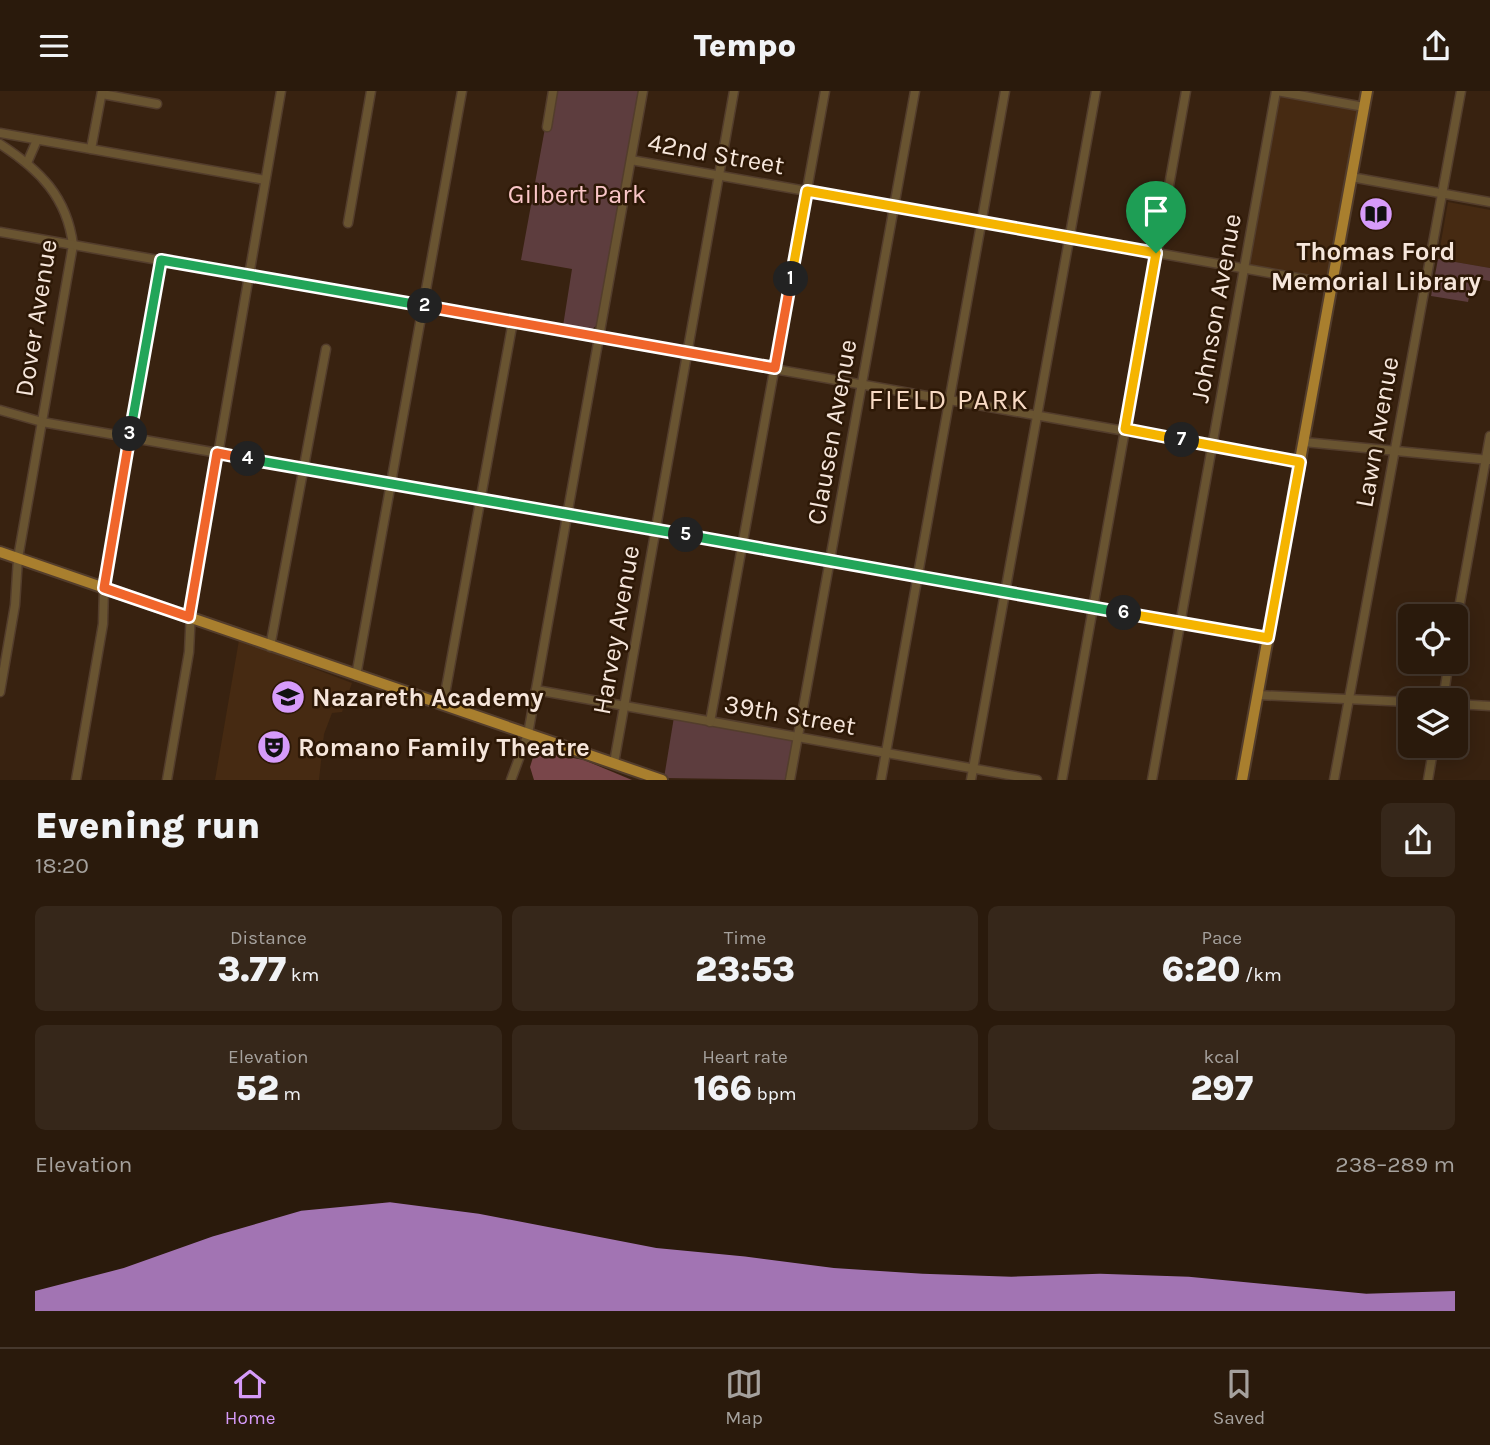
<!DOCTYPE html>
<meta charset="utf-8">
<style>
:root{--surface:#2a1a0c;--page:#36271a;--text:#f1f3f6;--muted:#a5a19d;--line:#46382d;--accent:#d69bfa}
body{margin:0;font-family:Karla,sans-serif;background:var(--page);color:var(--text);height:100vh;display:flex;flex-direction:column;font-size:26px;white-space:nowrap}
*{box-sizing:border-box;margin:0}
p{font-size:23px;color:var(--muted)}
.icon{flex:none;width:38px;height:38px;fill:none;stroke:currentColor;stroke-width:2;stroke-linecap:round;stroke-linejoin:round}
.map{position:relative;height:689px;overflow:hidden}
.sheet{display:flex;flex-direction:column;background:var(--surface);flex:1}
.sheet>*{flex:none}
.buttons{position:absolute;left:1398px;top:513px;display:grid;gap:14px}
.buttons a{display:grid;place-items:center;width:70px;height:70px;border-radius:10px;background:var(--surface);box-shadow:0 4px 18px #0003,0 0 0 2px var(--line);font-size:35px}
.pin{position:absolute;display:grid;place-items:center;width:60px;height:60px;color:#fff;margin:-72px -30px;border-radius:50% 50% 50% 0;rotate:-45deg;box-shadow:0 0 7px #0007}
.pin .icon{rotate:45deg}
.km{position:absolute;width:35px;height:35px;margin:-18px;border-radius:50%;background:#222;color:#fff;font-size:19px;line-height:35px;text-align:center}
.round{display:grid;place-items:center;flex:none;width:74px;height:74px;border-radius:10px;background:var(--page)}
.headline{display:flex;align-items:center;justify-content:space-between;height:119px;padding:0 35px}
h1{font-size:38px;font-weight:800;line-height:52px}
.stats{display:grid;grid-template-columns:repeat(3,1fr);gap:10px;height:119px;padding:7px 35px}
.stats div{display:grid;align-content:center;border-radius:10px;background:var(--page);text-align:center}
.stats b{font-size:35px;font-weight:800}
.stats small{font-size:19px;font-weight:400}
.stats p{font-size:19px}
.chart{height:196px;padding:14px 35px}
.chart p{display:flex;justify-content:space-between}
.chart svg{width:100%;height:126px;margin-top:7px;fill:var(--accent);opacity:.7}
header{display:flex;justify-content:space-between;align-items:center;height:91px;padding:0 35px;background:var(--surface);font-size:32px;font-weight:800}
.dock{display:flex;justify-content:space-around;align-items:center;height:98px;border-top:2px solid var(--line);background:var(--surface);font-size:19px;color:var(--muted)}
.dock a{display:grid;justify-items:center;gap:4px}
.dock .current{color:var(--accent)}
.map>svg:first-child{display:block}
.built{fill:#462a12}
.green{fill:#5d3d3e}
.forest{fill:#79464a}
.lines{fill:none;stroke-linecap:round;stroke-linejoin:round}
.minor-casing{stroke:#533d2c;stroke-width:11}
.major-casing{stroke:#533d2c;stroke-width:14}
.minor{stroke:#695431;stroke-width:8}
.major{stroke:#a97f2e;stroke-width:10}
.split-1-casing{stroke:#fff;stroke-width:14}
.split-2-casing{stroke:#fff;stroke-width:14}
.split-3-casing{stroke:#fff;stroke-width:14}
.split-4-casing{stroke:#fff;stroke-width:14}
.split-5-casing{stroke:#fff;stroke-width:14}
.split-6-casing{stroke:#fff;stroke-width:14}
.split-7-casing{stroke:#fff;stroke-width:14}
.split-8-casing{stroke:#fff;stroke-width:14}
.split-1{stroke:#f5b400;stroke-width:9}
.split-2{stroke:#f0652b;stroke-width:9}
.split-3{stroke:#22a559;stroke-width:9}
.split-4{stroke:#f0652b;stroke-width:9}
.split-5{stroke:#22a559;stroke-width:9}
.split-6{stroke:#22a559;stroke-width:9}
.split-7{stroke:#f5b400;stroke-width:9}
.split-8{stroke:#f5b400;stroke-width:9}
.labels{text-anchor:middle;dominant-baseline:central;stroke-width:5;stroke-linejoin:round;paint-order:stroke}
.street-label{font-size:26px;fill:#f6e6db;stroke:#2d1806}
.park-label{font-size:26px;fill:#fac6c8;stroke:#2d1806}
.poi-label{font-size:26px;font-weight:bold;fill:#f6e6db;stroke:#2d1806;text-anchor:start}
.neighbourhood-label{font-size:28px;letter-spacing:2px;fill:#f8dac4;stroke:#2d1806}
</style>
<header><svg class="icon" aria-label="menu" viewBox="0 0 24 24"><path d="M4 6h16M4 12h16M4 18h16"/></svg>Tempo<svg class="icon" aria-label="share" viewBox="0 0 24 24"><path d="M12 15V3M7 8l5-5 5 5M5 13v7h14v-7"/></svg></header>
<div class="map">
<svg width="1490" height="689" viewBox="0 0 1490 689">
<rect width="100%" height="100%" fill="#382210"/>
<g class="built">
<path d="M1278,2L1362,17L1330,191L1247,176Z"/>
<path d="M1448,111L1490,119V177L1438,168Z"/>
<path d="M239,549L352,592L342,621L332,622L324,643L319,689H215Z"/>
</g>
<g class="green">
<path d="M557,0H638L597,234L590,240L563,235L572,178L521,169L545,37H551Z"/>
<path d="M1438,168L1490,177V190L1473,187L1468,211L1431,205Z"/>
<path d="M674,626L796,648L788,689L664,687Z"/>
</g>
<path class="forest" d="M535,660L584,669L632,689H534L530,676Z"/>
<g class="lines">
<g class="minor-casing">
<g id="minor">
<path d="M1277,0L1364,16"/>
<path d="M102,3L157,13"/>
<path d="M547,36L553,0"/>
<path d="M0,42L265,89"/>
<path d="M0,53C40,79 67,106 73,154L18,467L15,514L0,601"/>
<path d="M91,58L102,0"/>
<path d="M631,69L1332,193"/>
<path d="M27,72L37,49"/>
<path d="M1351,86L1490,111"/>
<path d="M348,132L371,0"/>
<path d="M0,141L1300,371"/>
<path d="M0,319L42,331L1268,547"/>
<path d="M1304,351L1489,369"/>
<path d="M1456,534L1490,345"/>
<path d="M270,556L326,258"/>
<path d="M356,585L462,0"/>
<path d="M536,599L1037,689"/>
<path d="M1258,604L1410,611"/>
<path d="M1443,609L1449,570"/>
<path d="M1456,613L1490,615"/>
<path d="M443,614L513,230"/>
<path d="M710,631L825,0"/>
<path d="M614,672L734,0"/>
<path d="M76,689L103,533L104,497L161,169"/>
<path d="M167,689L189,561L191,519L281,0"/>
<path d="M511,689L528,643L643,0"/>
<path d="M790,689L915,0"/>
<path d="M881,689L1005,0"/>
<path d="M971,689L1096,0"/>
<path d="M1062,689L1186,0"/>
<path d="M1152,689L1276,0"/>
<path d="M1334,689L1461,0"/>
<path d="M1428,689L1434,654"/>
</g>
</g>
<g class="major-casing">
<g id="major">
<path d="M0,461L662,689"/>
<path d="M1242,689L1367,0"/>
</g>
</g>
<use href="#minor" class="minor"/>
<use href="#major" class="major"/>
</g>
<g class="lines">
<g class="split-1-casing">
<path id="split-1" d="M791,188L807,100L1156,162"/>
</g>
<g class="split-2-casing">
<path id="split-2" d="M425,215L775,277L791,188"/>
</g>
<g class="split-3-casing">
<path id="split-3" d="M130,343L161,169L425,215"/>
</g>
<g class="split-4-casing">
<path id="split-4" d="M130,343L104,497L189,526L217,362L248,368"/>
</g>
<g class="split-5-casing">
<path id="split-5" d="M248,368L686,444"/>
</g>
<g class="split-6-casing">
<path id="split-6" d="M686,444L1124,522"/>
</g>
<g class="split-7-casing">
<path id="split-7" d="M1124,522L1268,547L1300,371L1182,349"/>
</g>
<g class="split-8-casing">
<path id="split-8" d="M1156,162L1125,338L1182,349"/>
</g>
<use href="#split-1" class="split-1"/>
<use href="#split-2" class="split-2"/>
<use href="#split-3" class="split-3"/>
<use href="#split-4" class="split-4"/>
<use href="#split-5" class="split-5"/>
<use href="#split-6" class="split-6"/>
<use href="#split-7" class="split-7"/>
<use href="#split-8" class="split-8"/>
</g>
<defs>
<g id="library-disc" transform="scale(1.75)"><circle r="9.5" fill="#d69bfa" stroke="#2d1806"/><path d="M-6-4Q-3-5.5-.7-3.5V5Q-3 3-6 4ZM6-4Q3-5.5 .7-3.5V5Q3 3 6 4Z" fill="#111"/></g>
<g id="school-disc" transform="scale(1.75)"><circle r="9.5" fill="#d69bfa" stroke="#2d1806"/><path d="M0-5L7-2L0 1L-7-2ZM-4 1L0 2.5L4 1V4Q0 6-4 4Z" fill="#111"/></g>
<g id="theatre-disc" transform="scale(1.75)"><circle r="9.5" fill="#d69bfa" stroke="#2d1806"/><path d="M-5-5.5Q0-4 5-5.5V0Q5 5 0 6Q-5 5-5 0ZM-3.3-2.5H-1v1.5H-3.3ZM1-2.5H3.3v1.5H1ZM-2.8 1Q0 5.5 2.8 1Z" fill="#111"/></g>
</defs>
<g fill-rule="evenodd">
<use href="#library-disc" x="1376" y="123"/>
<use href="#school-disc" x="288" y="606"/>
<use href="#theatre-disc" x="274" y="656"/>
</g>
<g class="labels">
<g class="street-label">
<text transform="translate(716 63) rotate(10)">42nd Street</text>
<text transform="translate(1216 217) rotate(-80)">Johnson Avenue</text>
<text transform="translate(36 227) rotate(-81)">Dover Avenue</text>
<text transform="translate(832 341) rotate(-80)">Clausen Avenue</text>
<text transform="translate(1377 341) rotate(-80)">Lawn Avenue</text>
<text transform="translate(616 539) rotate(-80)">Harvey Avenue</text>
<text transform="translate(790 624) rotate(10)">39th Street</text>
</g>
<g class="park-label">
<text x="577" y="103">Gilbert Park</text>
</g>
<g class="poi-label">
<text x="1376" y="160" text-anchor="middle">Thomas Ford<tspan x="1376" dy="30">Memorial Library</tspan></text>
<text x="312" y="606">Nazareth Academy</text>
<text x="298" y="656">Romano Family Theatre</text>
</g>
<g class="neighbourhood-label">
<text x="949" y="308">FIELD PARK</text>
</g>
</g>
</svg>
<div class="buttons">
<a><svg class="icon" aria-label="locate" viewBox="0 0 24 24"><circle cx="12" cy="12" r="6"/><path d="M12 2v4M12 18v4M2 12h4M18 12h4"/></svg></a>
<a><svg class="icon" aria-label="layers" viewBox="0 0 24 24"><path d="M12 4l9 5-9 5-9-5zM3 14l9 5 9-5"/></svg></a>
</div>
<div class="pin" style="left:1156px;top:162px;background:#1e9e55"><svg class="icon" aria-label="arrive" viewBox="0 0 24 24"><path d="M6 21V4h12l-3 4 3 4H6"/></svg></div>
<b class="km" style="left:791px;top:188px">1</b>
<b class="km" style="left:425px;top:215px">2</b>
<b class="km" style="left:130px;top:343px">3</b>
<b class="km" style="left:248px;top:368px">4</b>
<b class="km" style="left:686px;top:444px">5</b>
<b class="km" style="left:1124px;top:522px">6</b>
<b class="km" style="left:1182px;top:349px">7</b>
</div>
<section class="sheet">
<div class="headline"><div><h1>Evening run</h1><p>18:20</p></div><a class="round"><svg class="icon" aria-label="share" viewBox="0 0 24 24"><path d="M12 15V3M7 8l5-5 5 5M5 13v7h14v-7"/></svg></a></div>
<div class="stats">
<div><p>Distance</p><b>3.77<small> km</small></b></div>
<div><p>Time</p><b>23:53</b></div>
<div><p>Pace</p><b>6:20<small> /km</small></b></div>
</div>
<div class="stats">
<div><p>Elevation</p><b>52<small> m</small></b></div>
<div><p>Heart rate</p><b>166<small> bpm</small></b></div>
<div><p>kcal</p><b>297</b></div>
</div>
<div class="chart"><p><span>Elevation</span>238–289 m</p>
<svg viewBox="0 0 160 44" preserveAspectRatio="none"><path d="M0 44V37L10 29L20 18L30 9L40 6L50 10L60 16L70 22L80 25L90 29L100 31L110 32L120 31L130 32L140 35L150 38L160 37V44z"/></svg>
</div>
</section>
<nav class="dock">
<a class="current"><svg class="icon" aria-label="home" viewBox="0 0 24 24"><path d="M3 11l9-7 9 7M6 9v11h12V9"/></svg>Home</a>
<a><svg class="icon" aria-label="map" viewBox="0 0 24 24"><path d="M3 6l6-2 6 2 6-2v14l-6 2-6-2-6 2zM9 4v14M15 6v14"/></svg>Map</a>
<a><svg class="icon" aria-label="saved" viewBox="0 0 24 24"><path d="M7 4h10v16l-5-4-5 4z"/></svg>Saved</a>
</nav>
